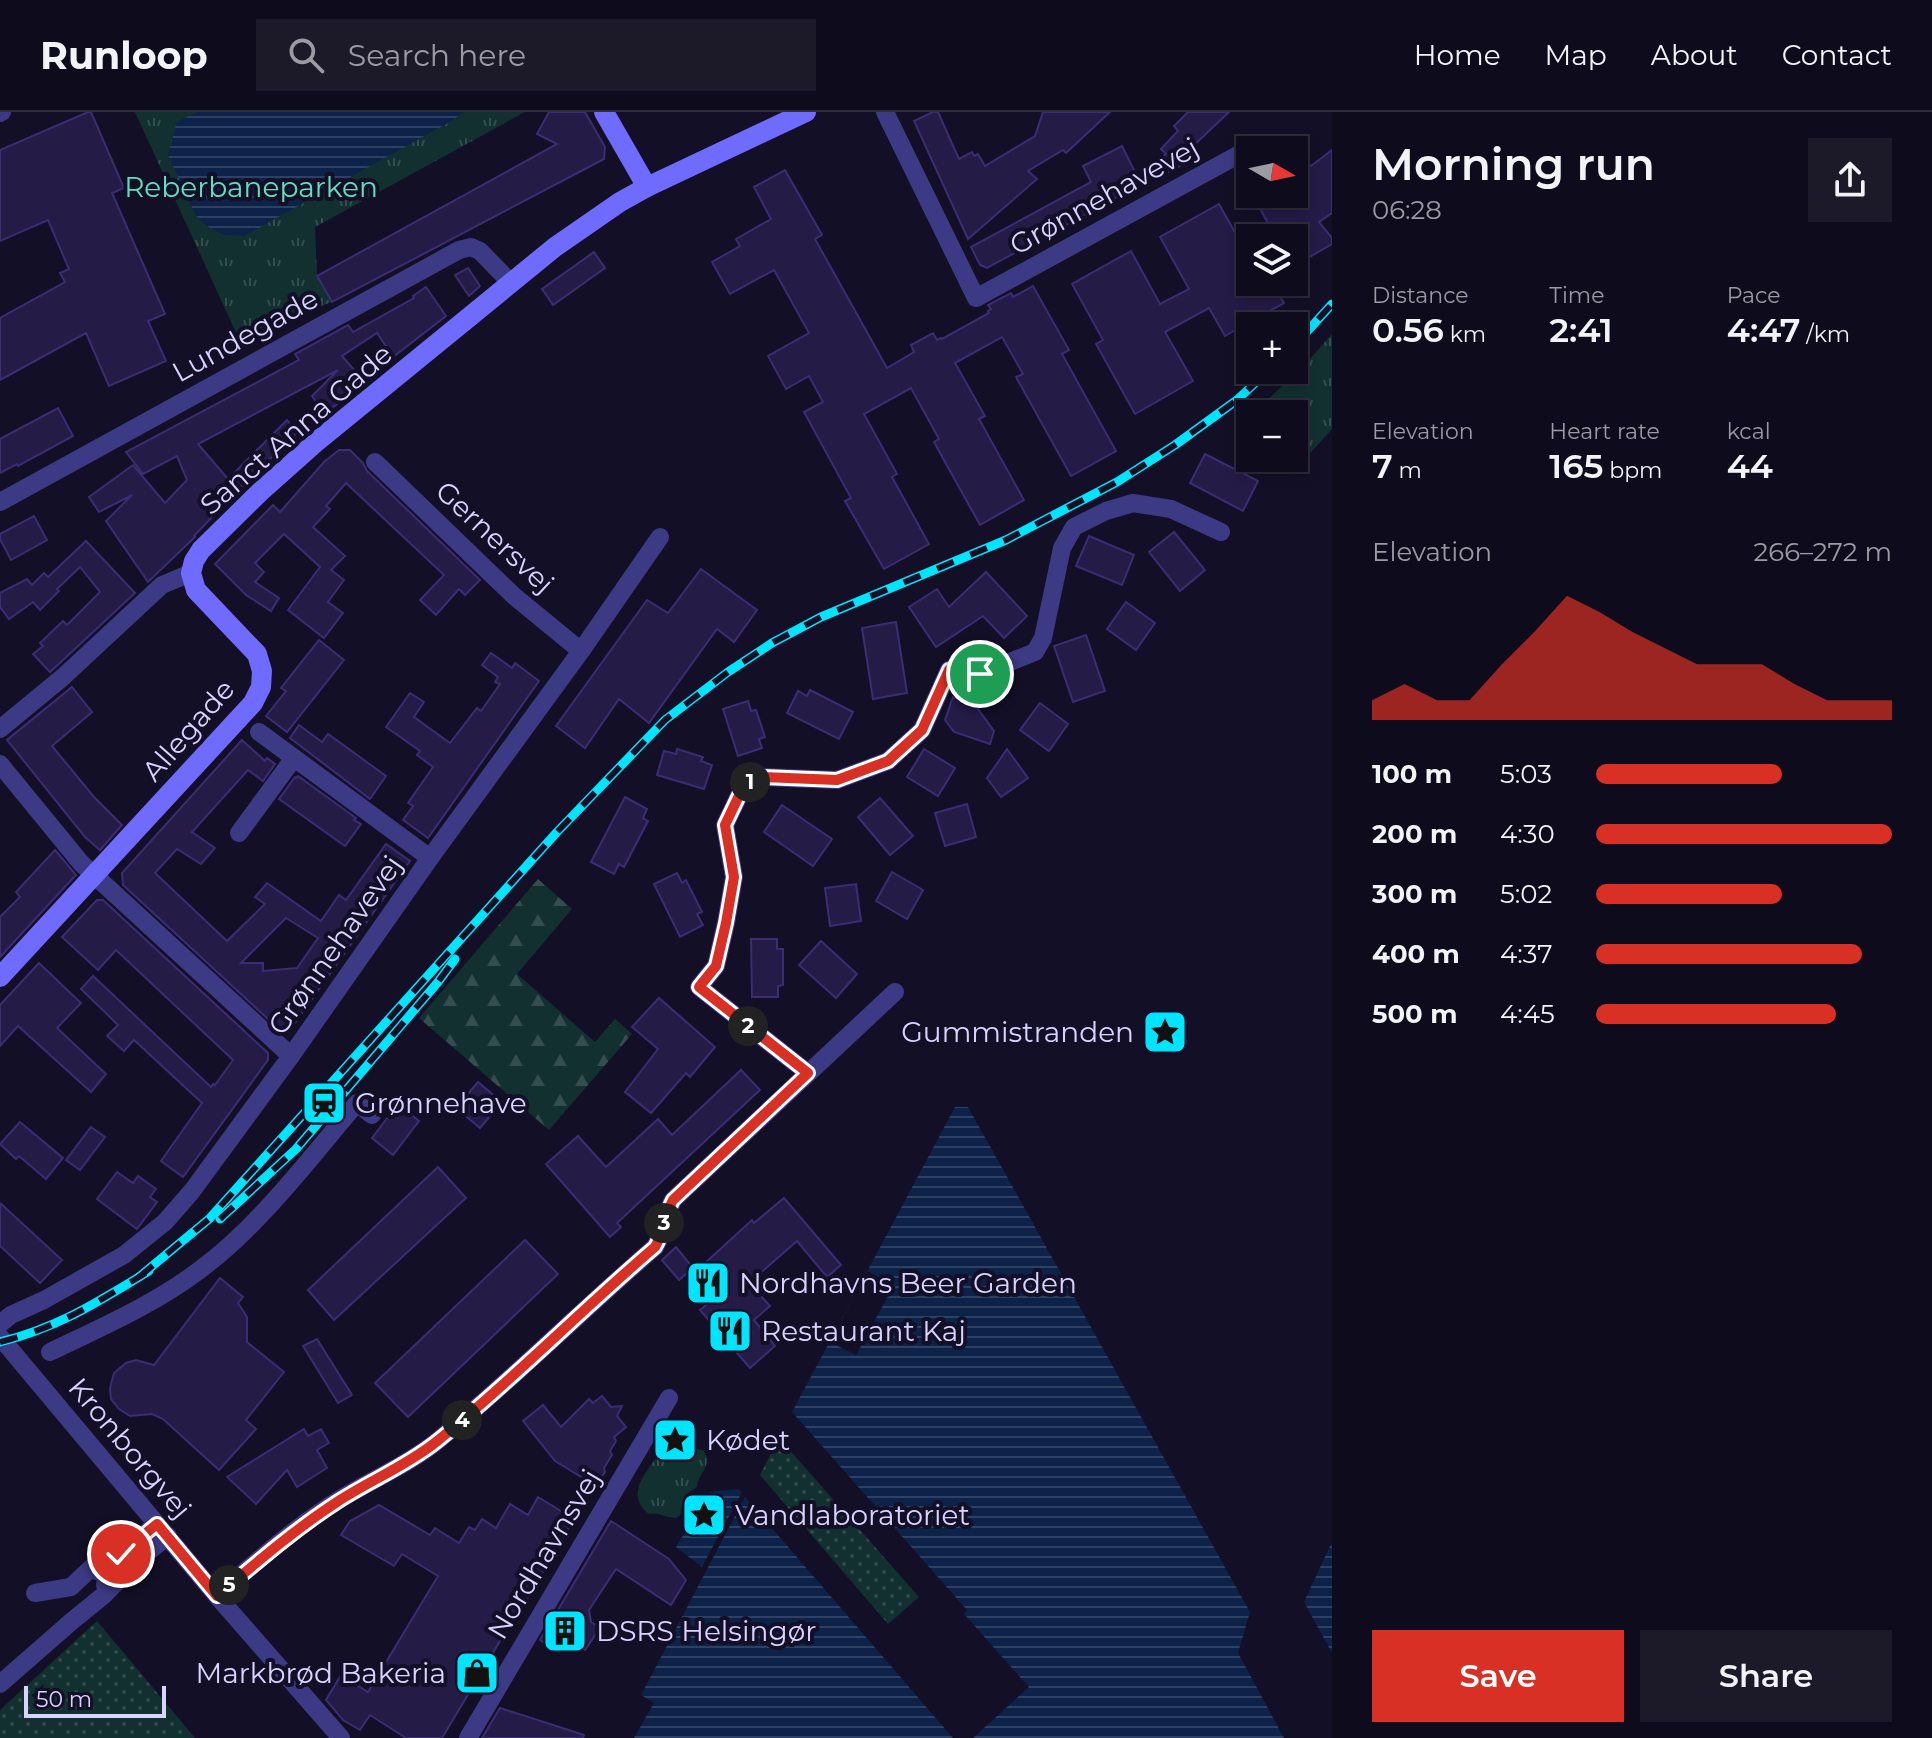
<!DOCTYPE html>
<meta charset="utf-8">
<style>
:root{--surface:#0e0b1c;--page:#1c1929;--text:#f1f3f6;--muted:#9b9ba3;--line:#2e2b3b;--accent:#d93025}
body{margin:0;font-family:Montserrat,sans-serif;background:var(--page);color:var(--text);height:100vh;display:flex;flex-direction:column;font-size:30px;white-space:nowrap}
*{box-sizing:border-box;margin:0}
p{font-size:26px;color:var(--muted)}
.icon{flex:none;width:44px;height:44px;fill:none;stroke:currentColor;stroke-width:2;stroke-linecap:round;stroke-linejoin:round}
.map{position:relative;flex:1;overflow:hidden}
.details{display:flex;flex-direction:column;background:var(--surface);width:600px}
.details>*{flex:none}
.needle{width:52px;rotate:99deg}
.tools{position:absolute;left:1236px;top:24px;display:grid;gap:16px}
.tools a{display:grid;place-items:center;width:72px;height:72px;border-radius:0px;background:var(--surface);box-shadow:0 4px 12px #0003,0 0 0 2px var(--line);font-size:40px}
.scale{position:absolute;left:24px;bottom:20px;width:142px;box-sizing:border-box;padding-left:8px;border:4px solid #d9d4ff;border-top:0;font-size:22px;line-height:28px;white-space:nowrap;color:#d9d4ff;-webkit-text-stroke:6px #130f26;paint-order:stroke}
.pin{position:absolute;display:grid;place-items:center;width:68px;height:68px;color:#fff;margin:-34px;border:4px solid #fff;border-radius:50%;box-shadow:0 2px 8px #0007}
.km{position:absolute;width:40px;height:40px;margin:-20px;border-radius:50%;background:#222;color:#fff;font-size:22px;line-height:40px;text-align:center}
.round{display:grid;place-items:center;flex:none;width:84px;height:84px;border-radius:0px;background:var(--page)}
.headline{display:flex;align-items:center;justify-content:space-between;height:136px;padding:0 40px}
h1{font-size:44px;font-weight:600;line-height:60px}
.figures{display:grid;grid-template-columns:repeat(3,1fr);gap:12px;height:136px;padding:8px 40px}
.figures div{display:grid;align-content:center}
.figures b{font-size:34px;font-weight:600}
.figures small{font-size:22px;font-weight:400}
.figures p{font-size:22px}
.chart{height:224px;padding:16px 40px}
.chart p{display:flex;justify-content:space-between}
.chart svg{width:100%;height:144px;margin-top:8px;fill:var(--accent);opacity:.7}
.cta{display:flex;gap:16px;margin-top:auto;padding:16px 40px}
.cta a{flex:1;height:92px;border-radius:0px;background:var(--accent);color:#fff;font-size:32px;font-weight:600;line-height:92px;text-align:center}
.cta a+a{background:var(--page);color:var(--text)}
ul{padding:0 40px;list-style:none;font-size:26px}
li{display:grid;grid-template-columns:128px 96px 1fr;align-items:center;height:60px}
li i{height:20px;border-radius:10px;background:var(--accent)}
header{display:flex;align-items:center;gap:48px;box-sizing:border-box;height:112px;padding:0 40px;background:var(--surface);border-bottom:2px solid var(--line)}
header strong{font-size:38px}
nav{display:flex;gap:44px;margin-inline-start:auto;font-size:28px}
.search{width:560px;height:72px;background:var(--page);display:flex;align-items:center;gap:20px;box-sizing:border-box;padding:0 28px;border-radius:0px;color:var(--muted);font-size:30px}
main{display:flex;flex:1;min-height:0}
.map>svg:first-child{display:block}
.grass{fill:url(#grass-dots)}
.forest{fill:url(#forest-firs)}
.park{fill:url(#park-tufts)}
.water{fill:url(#water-rules)}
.pier{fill:#130f26}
.building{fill:#241b47;stroke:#3b2d73;stroke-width:2;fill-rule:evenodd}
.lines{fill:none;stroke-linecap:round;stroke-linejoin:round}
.street{stroke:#3d3a85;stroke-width:18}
.secondary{stroke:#6f6bff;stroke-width:20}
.rail-casing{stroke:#00e5ff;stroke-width:9}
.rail{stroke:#130f26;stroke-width:6;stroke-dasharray:18;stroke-linecap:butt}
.route-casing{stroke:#fff;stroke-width:16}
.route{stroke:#d93025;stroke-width:10}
.labels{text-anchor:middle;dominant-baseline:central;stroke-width:8;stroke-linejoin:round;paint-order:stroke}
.park-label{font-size:28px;fill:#5fe0c0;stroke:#130f26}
.street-label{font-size:28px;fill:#d9d4ff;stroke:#130f26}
.poi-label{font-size:28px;fill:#d9d4ff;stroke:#130f26;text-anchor:start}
</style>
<header>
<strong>Runloop</strong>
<div class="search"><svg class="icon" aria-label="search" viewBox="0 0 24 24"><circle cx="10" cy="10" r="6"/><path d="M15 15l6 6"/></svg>Search here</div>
<nav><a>Home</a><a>Map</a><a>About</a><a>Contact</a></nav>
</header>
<main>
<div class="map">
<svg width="1332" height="1626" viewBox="0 0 1332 1626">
<defs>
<pattern id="grass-dots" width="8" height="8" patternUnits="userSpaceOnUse" patternTransform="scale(2)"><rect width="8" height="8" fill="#12302f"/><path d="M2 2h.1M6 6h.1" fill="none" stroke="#344d4e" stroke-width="1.8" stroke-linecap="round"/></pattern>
<pattern id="forest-firs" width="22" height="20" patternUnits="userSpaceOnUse" patternTransform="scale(2)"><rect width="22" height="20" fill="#12302f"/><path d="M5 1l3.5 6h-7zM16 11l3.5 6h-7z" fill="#344d4e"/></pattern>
<pattern id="park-tufts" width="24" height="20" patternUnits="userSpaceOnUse" patternTransform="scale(2)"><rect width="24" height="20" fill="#12302f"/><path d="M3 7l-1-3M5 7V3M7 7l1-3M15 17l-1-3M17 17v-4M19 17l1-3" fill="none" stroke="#344d4e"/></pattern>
<pattern id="water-rules" width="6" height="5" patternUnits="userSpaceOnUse" patternTransform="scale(2)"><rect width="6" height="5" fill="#0c2248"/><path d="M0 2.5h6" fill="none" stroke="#2f4163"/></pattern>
</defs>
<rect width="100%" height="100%" fill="#130f26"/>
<g class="grass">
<path d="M779,1326L919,1485L888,1512L760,1363Z"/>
<path d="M97,1509L195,1626H0V1598Z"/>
</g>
<path class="forest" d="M538,767L572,797L517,862L595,930L615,907L632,922L549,1018L419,906Z"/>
<g class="park">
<path d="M135,0H525L315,115L317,164L332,190L238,225Z"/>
<path d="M1332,222V317L1304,348L1298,349L1294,346V302H1256L1258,297L1309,248Z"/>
<path d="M698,1337L704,1339C713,1355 698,1360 697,1375L685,1383L680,1403L676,1406C666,1406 659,1400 649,1402C625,1383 645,1362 658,1343L671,1341L675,1346L687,1338Z"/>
</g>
<g class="water">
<path d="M198,0H464L448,11L244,124L223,123L207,114L196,104L168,43L177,10Z"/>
<path d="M955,995H968L1250,1500L1238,1541L1284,1626H973L1029,1575L964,1502L967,1498L792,1300Z"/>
<path d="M738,1377L742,1380L702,1455L676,1435L709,1380Z"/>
<path d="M745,1385L953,1626H634L654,1591L641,1583Z"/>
<path d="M1332,1430V1541L1304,1490Z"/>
</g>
<path class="pier" d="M867,1159L894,1173L856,1243L830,1230Z"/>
<g class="building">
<path d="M88,0H91L124,76L112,81L165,202L148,209L166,249L109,274L86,221L0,268V206L65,170L60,161L69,157L48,108L0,129V38Z"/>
<path d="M549,0H585L605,35L604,47L332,190L317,164L557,32L537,22Z"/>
<path d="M933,0H938L959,47L972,40L974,44L978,42L985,54L1035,24L1043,0H1110L1066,41L1063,38L1028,59L1037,67L968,127L914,9Z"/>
<path d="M1188,0H1229L1191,36L1188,47L1185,51L1169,60L1160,46L1166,42L1161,37L1178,19L1174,14Z"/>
<path d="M1122,34L1141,72L987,156L980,153L971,135L1091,70L1083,54Z"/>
<path d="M1294,36L1303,47L1304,46L1311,54L1332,38V101L1319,110L1332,126V132L1294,154V126H1276L1252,82H1294Z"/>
<path d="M785,58L822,123L815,127L887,256L914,240L911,233L933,221L937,228L941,226L942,227L989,201L988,199L991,197L988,193L1011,181L1013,185L1033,174L1069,238L1062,242L1116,339L1071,364L1016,265L1023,262L1002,225L955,251L985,304L979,307L1024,388L980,413L934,330L939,327L911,276L864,302L897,362L892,365L929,432L884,457L845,389L851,386L804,300L823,290L809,264L786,277L768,244L809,221L774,158L730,182L712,150L740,134L736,127L771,107L754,75Z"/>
<path d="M1219,92L1250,147V170H1272L1284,191L1225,224L1209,196L1165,220L1193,269L1135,302L1096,232L1103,228L1072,172L1131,139L1160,192L1189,177L1160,125Z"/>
<path d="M594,140L605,156L553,193L542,177Z"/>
<path d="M468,156L480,174L469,184L455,163Z"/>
<path d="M426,175L446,204L393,245L377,221L342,244L364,269L335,294L323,300L312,284L338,258L198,332L228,367L287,308L297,321L241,375L194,424L195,425L148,470L106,409L132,383L99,400L89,385L133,353L165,391L187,368L177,344L143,362L126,340L299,248L295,242L348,213L353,220L414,186L413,184Z"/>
<path d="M58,296L73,324L18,354L17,352L0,361V327Z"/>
<path d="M339,338H350L363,351L367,359L480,468L465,483L459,477L436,503L420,488L444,463L346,371L326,394L330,397L313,415L345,444L331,458L344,468L328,490L343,501L324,526L288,498L320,455L284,422L255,451L264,460L255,470L279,486L271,499L246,483L215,452L273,393L280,400L324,350Z"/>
<path d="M1205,342L1258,369L1243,399L1190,371Z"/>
<path d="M34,404L47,428L11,448L0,427V422Z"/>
<path d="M1174,420L1205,458L1180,479L1149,440Z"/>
<path d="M1089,424L1134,443L1122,473L1076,454Z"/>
<path d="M86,429L135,481L50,560L33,542L43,534L40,531L63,509L67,513L100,480L80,455L57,477L59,479L40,498L33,490L9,507L0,495V481L27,467L32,473L44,461L48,465Z"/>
<path d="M701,457L757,498L734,530L717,517L649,611L619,587L585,636L556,614L647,488L668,501Z"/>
<path d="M986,460L1027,504L1004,526L983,504L936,535L909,495L937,477L949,495Z"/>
<path d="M1126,490L1155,511L1136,538L1107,517Z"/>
<path d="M896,510L907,581L873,587L862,516Z"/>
<path d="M1086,523L1105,579L1073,590L1054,534Z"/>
<path d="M319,528L344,548L287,620L266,604L286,579L281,576Z"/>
<path d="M491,541L512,556L515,551L539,569L428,726L403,708L413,694L408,691L433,655L417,643L420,639L386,615L410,581L424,590L414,605L450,631L477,596L481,599L500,572L495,570L498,565L482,553Z"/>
<path d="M72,575L92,600L52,634L94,685L122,713L100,738L85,725L7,628Z"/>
<path d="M810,578L853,600L839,627L787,601L798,579L807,584Z"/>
<path d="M953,585L975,593L994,619L990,632L954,620L945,608Z"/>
<path d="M748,589L751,599L756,598L765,625L759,627L762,636L738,644L723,597Z"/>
<path d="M1040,591L1068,612L1049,639L1020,618Z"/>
<path d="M299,613L322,630L328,622L386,664L370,687L290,626Z"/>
<path d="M242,628L265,649L267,646L275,652L263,669L248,658L192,720L215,736L201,752L177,737L155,761L227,829L265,792L255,785L267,771L321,809L339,783L346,788L386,732L410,749L290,918L281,919L123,773L122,761ZM286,806L318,826L297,856L263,859V851H241Z"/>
<path d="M677,637L703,645L701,649L712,653L704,677L657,663L664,639L676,642Z"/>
<path d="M924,637L955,656L938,684L907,665Z"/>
<path d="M1007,637L1028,666L1001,685L987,666Z"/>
<path d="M298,664L356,706L354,708L361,712L345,734L279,687L295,665L296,666Z"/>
<path d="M625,685L647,697L643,706L648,709L624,755L619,752L614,762L591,750Z"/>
<path d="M880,686L913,724L890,743L858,705Z"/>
<path d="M967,692L976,725L945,734L935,701Z"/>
<path d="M782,693L832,727L813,754L764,720Z"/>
<path d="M55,738L76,763L0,845V805L20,785L16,780Z"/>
<path d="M892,760L923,778L907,807L876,789Z"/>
<path d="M677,761L682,771L686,768L702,800L697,802L703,813L680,825L654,772Z"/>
<path d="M856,772L861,809L830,814L825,776Z"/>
<path d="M97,788H103L268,941V948L183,1065L161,1049L202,991L134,928L124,939L107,924L118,913L81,877L93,864L211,975L213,972L215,973L233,948L116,838L98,858L62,825Z"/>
<path d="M751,827H777V837H783V873L778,874V885H752Z"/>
<path d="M821,829L857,862L836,886L799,853Z"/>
<path d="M39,851L81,891L57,916L106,962L91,980L18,914L0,934V893Z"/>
<path d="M659,886L715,935L690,965L686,961L651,1001L625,980L658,937L632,915Z"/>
<path d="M741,958L760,978L617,1111L621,1115L610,1125L546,1052L578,1024L606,1055L658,1007L672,1023Z"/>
<path d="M478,970L502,990L480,1016L456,996Z"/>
<path d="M398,992L419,1009L393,1043L372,1026Z"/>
<path d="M20,1010L63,1046L46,1067L19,1044L16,1047L0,1032Z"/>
<path d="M91,1015L105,1025L80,1058L66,1048Z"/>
<path d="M438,1055L466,1086L334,1208L308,1178Z"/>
<path d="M117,1060L133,1071L138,1064L156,1077L150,1085L157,1090L137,1117L97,1087Z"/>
<path d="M784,1086L841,1153L827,1165L797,1129L749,1171L770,1194L754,1208L775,1234L750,1256L700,1198L713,1187L692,1163L752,1108L754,1111Z"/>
<path d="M0,1091L62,1148L40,1171L0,1134Z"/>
<path d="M525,1128L558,1162L408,1305L375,1271Z"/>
<path d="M676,1135L693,1156L679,1168L662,1148Z"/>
<path d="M220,1166L243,1185L238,1191L247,1205V1230L284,1260L246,1308L256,1317L219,1358L163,1307L152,1302L130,1304L119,1297L111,1287L110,1276L114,1261L126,1251L136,1248L154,1253Z"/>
<path d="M317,1227L352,1283L338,1291L303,1234Z"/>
<path d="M602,1284L611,1295L622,1294L617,1304L626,1315L614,1325L616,1329L610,1339L612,1343L604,1356L605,1360L596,1374L555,1349L523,1309L543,1293L561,1315L589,1287L593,1291Z"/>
<path d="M304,1317L308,1324L321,1317L329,1331L317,1338L327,1356L297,1375L287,1358L256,1392L227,1365Z"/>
<path d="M538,1385L574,1407L520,1499L516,1497L500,1522L503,1524L442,1626H406L370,1603L360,1618L343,1608L326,1588L341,1563L368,1580L438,1464L402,1442L394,1454L341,1423L350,1409L379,1393L430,1423L435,1416L459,1431L469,1415L475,1418L482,1407L496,1416L510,1392L528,1403Z"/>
<path d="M611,1409L669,1447L686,1468L671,1493L616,1457L589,1498L591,1510L600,1516L585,1538L563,1525L555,1538L540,1528Z"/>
<path d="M500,1596L584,1623L583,1626H482Z"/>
</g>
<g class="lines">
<g class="street">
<path d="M885,0L976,186L1258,32"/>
<path d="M0,1L2,0"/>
<path d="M375,350L514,484L581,539"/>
<path d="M0,390L459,138L471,135L480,139L511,171"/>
<path d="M0,617L63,565L162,473L191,461"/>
<path d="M259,620L430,746"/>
<path d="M0,652L81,751L291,944"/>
<path d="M239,721L294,646"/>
<path d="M808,961L699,875L716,854L726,811L734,765L725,713L745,671L763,665L837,668L888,649L922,618L949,558L980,562L1035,540L1043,526L1062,436L1074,415L1106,399L1133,391L1171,397L1221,420"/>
<path d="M0,1212L11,1203L44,1188L124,1143L165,1110L192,1079L291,944L430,746L581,539L660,425"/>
<path d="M0,1225L217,1484L341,1626"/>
<path d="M50,1240C102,1215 155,1192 201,1157C261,1112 308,1048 357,991L372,1003"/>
<path d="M105,1473C108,1446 138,1428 157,1412"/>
<path d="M35,1481L71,1475L91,1456L117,1469"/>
<path d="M217,1484C257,1449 296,1414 342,1386C373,1367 407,1353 436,1330C512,1268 581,1199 655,1135C664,1120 665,1103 673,1088L895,880"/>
<path d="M0,1572L72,1509L104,1483L143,1444L168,1424"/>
<path d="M468,1626L669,1286"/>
</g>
<g class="secondary">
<path d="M604,0L647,75"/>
<path d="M0,865L253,591L261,575L262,559L257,542L196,478L191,461L194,449L201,438L260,380L315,331L555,135L620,90L647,75L806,0"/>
</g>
<g class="rail-casing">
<g id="rail">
<path d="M1294,234L1332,192"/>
<path d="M220,1107L296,1037L438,870L455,847"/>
<path d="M139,1165L209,1107L557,720L665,608L728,560L772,531L821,505L1006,428L1117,370L1175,333L1237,288L1269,258"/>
<path d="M0,1230C60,1215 97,1190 149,1159"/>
</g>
</g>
<use href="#rail" class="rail"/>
</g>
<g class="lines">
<g class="route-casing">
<path id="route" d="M121,1442L157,1412L217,1484C256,1451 294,1418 337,1390C369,1369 406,1354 436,1330C512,1269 581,1198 655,1135C664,1120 665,1103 673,1088L808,961L699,875L716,854L726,811L734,765L725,713L745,671L763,665L837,668L888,649L922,618L949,558L980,562"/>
</g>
<use href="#route" class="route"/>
</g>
<defs>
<g id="sight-square" transform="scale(2.3)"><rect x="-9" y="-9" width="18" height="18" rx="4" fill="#00e5ff" stroke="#130f26"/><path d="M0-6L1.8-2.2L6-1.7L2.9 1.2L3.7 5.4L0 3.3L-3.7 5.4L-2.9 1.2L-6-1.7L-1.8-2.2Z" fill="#111"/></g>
<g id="station-square" transform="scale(2.3)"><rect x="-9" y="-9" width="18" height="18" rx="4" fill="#00e5ff" stroke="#130f26"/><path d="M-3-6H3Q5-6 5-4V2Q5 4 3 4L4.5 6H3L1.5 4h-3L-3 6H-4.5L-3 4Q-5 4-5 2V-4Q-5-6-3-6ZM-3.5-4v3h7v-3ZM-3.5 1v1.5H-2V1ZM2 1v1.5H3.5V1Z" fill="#111"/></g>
<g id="restaurant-square" transform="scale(2.3)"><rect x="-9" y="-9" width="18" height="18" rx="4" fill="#00e5ff" stroke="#130f26"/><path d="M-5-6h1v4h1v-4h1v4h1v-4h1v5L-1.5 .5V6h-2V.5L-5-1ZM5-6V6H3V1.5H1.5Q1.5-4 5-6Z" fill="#111"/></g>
<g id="building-square" transform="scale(2.3)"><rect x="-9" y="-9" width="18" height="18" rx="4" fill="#00e5ff" stroke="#130f26"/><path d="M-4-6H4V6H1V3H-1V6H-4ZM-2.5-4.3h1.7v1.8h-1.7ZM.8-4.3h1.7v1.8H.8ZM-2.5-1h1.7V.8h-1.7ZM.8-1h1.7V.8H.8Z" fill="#111"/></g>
<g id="shop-square" transform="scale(2.3)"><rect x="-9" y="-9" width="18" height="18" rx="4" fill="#00e5ff" stroke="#130f26"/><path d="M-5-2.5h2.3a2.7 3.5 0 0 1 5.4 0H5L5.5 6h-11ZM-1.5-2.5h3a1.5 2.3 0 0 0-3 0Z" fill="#111"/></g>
</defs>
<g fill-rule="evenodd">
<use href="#sight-square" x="1165" y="920"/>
<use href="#station-square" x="324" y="991"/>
<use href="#restaurant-square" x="708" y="1171"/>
<use href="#restaurant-square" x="730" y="1219"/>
<use href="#sight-square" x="675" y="1328"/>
<use href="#sight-square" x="704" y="1403"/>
<use href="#building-square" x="565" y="1519"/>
<use href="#shop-square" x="477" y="1561"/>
</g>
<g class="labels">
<g class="park-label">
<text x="251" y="75">Reberbaneparken</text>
</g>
<g class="street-label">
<text transform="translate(1104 84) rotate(-29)">Grønnehavevej</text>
<text transform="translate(245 223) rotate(-29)">Lundegade</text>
<text transform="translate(296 317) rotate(-41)">Sanct Anna Gade</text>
<text transform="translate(495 425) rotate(43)">Gernersvej</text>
<text transform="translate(188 618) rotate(-49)">Allegade</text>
<text transform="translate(335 833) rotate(-55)">Grønnehavevej</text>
<text transform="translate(130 1336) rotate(50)">Kronborgvej</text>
<text transform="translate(544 1442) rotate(-59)">Nordhavnsvej</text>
</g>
<g class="poi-label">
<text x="1134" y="920" text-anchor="end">Gummistranden</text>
<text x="355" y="991">Grønnehave</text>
<text x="739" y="1171">Nordhavns Beer Garden</text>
<text x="761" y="1219">Restaurant Kaj</text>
<text x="706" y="1328">Kødet</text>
<text x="735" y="1403">Vandlaboratoriet</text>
<text x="596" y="1519">DSRS Helsingør</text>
<text x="446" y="1561" text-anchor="end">Markbrød Bakeria</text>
</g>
</g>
</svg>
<div class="tools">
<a><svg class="needle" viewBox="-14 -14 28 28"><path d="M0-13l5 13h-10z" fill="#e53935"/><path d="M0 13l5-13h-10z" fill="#9b9ba3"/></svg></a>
<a><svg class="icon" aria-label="layers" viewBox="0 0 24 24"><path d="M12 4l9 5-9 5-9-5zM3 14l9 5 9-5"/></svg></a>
<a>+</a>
<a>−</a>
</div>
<div class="scale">50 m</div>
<div class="pin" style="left:980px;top:562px;background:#1e9e55"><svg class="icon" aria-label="arrive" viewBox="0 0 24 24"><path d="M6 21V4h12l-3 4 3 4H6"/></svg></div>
<div class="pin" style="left:121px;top:1442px;background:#d93025"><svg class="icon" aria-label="check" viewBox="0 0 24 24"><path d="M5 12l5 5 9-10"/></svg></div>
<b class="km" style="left:750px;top:670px">1</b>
<b class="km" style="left:748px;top:914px">2</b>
<b class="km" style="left:664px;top:1111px">3</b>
<b class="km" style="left:462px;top:1308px">4</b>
<b class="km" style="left:229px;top:1473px">5</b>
</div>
<section class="details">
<div class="headline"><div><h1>Morning run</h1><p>06:28</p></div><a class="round"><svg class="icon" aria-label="share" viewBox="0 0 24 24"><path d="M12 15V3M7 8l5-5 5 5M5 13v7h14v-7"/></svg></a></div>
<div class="figures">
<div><p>Distance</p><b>0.56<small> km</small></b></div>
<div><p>Time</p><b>2:41</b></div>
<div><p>Pace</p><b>4:47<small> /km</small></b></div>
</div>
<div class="figures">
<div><p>Elevation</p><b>7<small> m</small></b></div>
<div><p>Heart rate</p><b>165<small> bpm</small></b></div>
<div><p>kcal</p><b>44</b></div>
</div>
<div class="chart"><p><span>Elevation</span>266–272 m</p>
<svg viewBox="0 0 160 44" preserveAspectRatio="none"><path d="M0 44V38L10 33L20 38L30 38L40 27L50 17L60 6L70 11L80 17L90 22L100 27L110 27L120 27L130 33L140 38L150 38L160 38V44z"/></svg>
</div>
<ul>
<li><b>100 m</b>5:03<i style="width:63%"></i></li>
<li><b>200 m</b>4:30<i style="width:100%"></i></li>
<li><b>300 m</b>5:02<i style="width:63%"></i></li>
<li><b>400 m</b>4:37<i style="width:90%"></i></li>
<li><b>500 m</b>4:45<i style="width:81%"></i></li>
</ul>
<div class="cta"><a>Save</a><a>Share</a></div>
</section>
</main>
